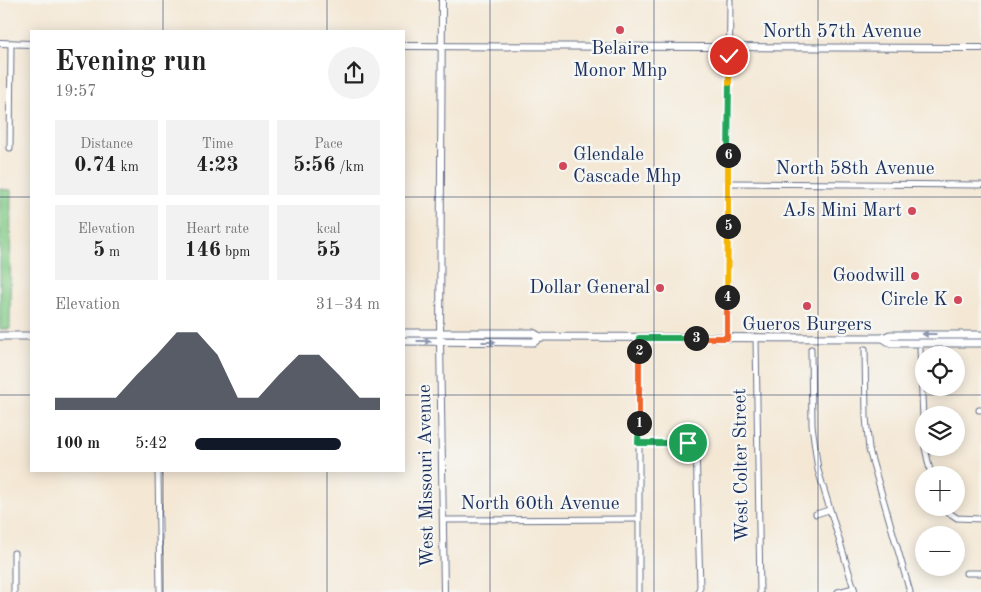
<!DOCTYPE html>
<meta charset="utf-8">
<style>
:root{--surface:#fff;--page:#f2f2f2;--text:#222;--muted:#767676;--accent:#111827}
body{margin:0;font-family:"Old Standard TT",serif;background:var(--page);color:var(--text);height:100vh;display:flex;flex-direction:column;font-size:19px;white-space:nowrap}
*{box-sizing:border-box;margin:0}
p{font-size:16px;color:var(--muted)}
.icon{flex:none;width:28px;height:28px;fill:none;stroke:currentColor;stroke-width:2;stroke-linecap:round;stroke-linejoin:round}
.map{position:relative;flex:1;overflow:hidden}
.panel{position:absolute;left:30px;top:30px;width:375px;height:442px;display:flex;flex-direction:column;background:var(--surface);border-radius:0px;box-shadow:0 2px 12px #0003}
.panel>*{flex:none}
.controls{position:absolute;left:915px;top:346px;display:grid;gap:10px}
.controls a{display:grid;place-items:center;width:50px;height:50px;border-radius:50%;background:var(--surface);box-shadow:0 2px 12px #0003;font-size:25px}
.pin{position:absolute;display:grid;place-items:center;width:42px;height:42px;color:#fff;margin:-21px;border:2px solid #fff;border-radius:50%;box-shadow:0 1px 5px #0007}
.km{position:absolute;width:25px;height:25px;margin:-12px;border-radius:50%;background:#222;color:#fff;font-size:14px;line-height:25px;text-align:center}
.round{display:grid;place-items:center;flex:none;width:52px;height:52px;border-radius:26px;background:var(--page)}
.summary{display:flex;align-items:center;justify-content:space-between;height:85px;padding:0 25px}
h1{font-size:28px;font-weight:800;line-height:38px}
.figures{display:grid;grid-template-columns:repeat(3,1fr);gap:8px;height:85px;padding:5px 25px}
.figures div{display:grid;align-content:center;border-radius:0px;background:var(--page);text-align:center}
.figures b{font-size:21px;font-weight:800}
.figures small{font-size:14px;font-weight:400}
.figures p{font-size:14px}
.chart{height:140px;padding:10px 25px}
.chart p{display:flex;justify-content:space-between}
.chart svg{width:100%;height:90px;margin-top:5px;fill:var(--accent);opacity:.7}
ul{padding:0 25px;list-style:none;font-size:16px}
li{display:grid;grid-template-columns:80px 60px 1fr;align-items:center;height:38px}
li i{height:12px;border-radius:6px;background:var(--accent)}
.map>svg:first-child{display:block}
.green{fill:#84cb87;stroke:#507d72}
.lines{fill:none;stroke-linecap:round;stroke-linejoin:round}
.minor-casing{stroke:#677088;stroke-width:7}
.tertiary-casing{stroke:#677088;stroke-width:8}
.secondary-casing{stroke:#677088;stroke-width:9}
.minor{stroke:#fff;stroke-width:5}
.tertiary{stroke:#fff;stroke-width:6}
.secondary{stroke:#fff;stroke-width:7}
.oneway{fill:#8d97ae}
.split-1-casing{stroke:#fff;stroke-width:10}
.split-2-casing{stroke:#fff;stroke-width:10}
.split-3-casing{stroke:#fff;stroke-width:10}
.split-4-casing{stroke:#fff;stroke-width:10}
.split-5-casing{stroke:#fff;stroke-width:10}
.split-6-casing{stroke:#fff;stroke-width:10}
.split-7-casing{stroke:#fff;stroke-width:10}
.split-8-casing{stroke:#fff;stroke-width:10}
.split-1{stroke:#22a559;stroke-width:6}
.split-2{stroke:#f0652b;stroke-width:6}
.split-3{stroke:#22a559;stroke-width:6}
.split-4{stroke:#f0652b;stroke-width:6}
.split-5{stroke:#f5b400;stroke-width:6}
.split-6{stroke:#f5b400;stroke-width:6}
.split-7{stroke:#22a559;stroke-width:6}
.split-8{stroke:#f5b400;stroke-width:6}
.grid{fill:none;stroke:#1b2f5e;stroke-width:1;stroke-opacity:0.55}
.poi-dot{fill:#d1495b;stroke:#f6f6f2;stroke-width:2}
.labels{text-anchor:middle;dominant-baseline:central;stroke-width:5;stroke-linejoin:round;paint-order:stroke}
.street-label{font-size:19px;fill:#1b2f5e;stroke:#f6f6f2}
.poi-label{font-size:19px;fill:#1b2f5e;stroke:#f6f6f2;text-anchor:end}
</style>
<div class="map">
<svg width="981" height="592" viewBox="0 0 981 592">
<rect width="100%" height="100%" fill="#f6f6f2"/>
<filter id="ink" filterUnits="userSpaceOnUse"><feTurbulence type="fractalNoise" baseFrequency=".02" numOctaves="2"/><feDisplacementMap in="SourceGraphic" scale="10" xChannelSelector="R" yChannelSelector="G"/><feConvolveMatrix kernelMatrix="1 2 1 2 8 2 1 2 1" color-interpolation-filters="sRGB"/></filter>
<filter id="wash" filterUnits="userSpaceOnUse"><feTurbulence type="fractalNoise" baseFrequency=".0096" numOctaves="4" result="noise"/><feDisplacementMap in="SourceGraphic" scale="20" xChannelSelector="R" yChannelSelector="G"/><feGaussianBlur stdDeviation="1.12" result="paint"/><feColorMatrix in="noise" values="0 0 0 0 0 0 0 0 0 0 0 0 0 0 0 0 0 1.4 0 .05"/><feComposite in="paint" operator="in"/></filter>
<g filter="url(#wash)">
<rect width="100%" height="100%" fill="#f4e8d5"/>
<path class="green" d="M0,189L11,190L10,329H0Z"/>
</g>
<g filter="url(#ink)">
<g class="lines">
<g class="minor-casing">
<g id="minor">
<path d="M10,148L11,43"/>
<path d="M728,183L981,185"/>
<path d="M639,338V592"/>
<path d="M727,338L730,0"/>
<path d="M756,338L760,592"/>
<path d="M811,349L812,425L818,470L855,592"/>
<path d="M865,349L866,417L869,450L910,592"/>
<path d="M920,349L924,441"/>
<path d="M979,410H981"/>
<path d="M638,443H689L696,446L700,587L698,592"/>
<path d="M925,448L931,475"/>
<path d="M158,471L160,592"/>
<path d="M942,508L957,518L981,519"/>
<path d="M816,514L829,510"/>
<path d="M443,520L638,519"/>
<path d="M14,553V592"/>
<path d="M966,573H981"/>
<path d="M838,592L854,588"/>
</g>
</g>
<g class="tertiary-casing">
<g id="tertiary">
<path d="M442,0L440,341L444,592"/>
<path d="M0,43L31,44"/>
<path d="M404,46L981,48"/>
</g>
</g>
<g class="secondary-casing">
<g id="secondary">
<path d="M404,333H533L540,337L883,338L890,335H981"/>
<path d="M0,336H31"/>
<path d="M883,338L891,343H981"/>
<path d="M404,341L534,342L540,337"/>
</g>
</g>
<use href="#minor" class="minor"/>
<use href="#tertiary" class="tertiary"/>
<use href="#secondary" class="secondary"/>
</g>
<defs><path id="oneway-solid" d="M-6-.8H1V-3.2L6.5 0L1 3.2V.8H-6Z" transform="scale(1.25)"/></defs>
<g class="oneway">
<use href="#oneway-solid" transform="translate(929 334) rotate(-180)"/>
<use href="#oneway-solid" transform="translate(424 341)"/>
<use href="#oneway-solid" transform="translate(489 342)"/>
</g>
</g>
<g class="lines" filter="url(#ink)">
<g class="split-1-casing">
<path id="split-1" d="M639,423L638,443H688"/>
</g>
<g class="split-2-casing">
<path id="split-2" d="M639,351V423"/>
</g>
<g class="split-3-casing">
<path id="split-3" d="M639,351V338H696"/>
</g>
<g class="split-4-casing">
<path id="split-4" d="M696,338H727V297"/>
</g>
<g class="split-5-casing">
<path id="split-5" d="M727,297L728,226"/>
</g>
<g class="split-6-casing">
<path id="split-6" d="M728,226V155"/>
</g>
<g class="split-7-casing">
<path id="split-7" d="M728,155L729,83"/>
</g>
<g class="split-8-casing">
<path id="split-8" d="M729,83V56"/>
</g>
<use href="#split-1" class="split-1"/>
<use href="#split-2" class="split-2"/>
<use href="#split-3" class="split-3"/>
<use href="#split-4" class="split-4"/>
<use href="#split-5" class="split-5"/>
<use href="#split-6" class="split-6"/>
<use href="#split-7" class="split-7"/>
<use href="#split-8" class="split-8"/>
</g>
<path class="grid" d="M163,0V31M327,0V31M490,0V592M654,0V592M818,0V592M0,197H31M404,197H981M0,395H31M404,395H981M163,471V592M327,471V592"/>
<g class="poi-dot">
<circle cx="620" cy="30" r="5"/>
<circle cx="563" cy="166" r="5"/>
<circle cx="912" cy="211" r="5"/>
<circle cx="915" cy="276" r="5"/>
<circle cx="660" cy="288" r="5"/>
<circle cx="958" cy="300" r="5"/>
<circle cx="807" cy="306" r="5"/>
</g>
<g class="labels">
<g class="street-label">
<text x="842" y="32">North 57th Avenue</text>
<text x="855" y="169">North 58th Avenue</text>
<text transform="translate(742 465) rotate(-91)">West Colter Street</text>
<text transform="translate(427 476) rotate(-91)">West Missouri Avenue</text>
<text x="540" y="504">North 60th Avenue</text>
</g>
<g class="poi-label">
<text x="620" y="49" text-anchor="middle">Belaire<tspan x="620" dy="22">Monor Mhp</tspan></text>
<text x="573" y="155" text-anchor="start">Glendale<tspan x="573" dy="22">Cascade Mhp</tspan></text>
<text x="902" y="211">AJs Mini Mart</text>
<text x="905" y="276">Goodwill</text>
<text x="650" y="288">Dollar General</text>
<text x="948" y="300">Circle K</text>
<text x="807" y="325" text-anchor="middle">Gueros Burgers</text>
</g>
</g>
</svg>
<div class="controls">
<a><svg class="icon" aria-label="locate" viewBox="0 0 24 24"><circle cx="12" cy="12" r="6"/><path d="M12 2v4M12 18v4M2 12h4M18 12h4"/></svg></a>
<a><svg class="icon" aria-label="layers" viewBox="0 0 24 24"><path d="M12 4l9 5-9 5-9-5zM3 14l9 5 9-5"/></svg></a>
<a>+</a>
<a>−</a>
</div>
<div class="pin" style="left:688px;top:443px;background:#1e9e55"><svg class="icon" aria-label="arrive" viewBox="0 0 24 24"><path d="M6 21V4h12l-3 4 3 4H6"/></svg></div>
<div class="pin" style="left:729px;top:56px;background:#d93025"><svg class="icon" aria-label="check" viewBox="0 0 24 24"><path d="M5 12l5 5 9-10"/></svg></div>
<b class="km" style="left:639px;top:423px">1</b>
<b class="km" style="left:639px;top:351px">2</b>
<b class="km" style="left:696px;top:338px">3</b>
<b class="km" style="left:727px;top:297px">4</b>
<b class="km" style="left:728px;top:226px">5</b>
<b class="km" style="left:728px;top:155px">6</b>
<section class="panel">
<div class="summary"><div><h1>Evening run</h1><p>19:57</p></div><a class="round"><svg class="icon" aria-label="share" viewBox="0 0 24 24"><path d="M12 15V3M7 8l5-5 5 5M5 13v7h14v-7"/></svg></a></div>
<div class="figures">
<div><p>Distance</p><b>0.74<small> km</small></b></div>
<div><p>Time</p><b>4:23</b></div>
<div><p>Pace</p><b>5:56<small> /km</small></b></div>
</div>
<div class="figures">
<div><p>Elevation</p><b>5<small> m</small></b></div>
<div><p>Heart rate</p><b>146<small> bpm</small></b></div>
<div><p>kcal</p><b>55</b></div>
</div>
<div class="chart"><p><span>Elevation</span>31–34 m</p>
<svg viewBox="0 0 160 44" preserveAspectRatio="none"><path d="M0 44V38L10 38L20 38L30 38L40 27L50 17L60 6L70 6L80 17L90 38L100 38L110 27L120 17L130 17L140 27L150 38L160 38V44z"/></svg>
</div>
<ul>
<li><b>100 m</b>5:42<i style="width:79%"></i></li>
</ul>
</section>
</div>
